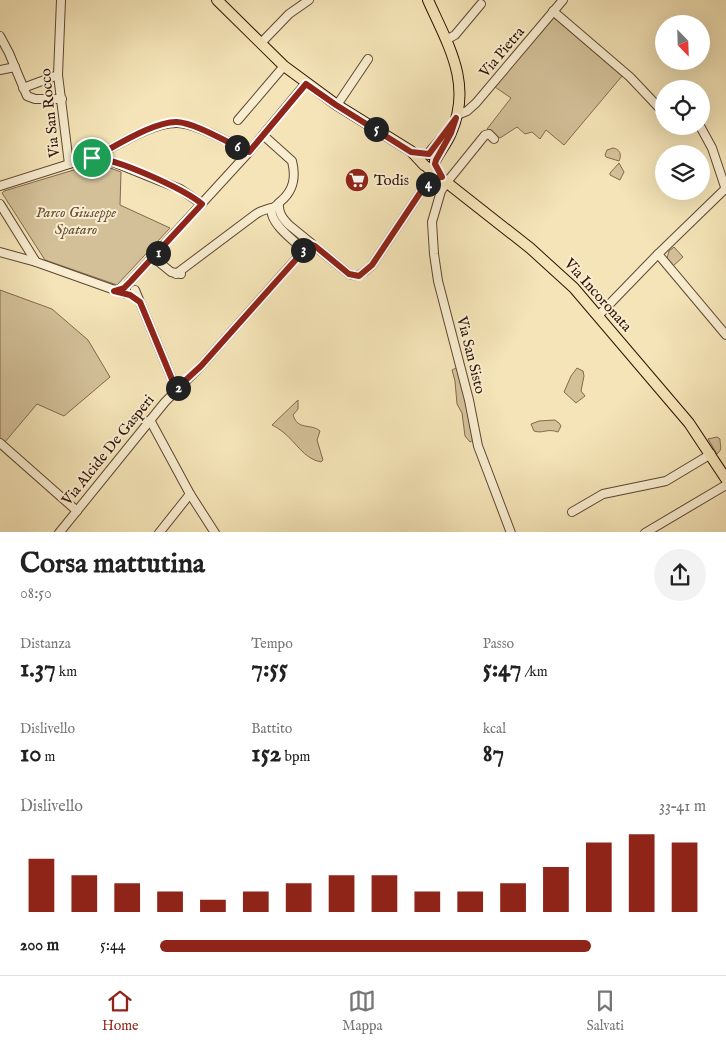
<!DOCTYPE html>
<html lang="it">
<meta charset="utf-8">
<style>
:root{--surface:#fff;--page:#f2f2f2;--text:#222;--muted:#767676;--line:#e0e0e0;--accent:#8f2418}
body{margin:0;font-family:"IM FELL English",serif;background:var(--page);color:var(--text);height:100vh;display:flex;flex-direction:column;font-size:19px;white-space:nowrap}
*{box-sizing:border-box;margin:0}
p{font-size:16px;color:var(--muted)}
.icon{flex:none;width:28px;height:28px;fill:none;stroke:currentColor;stroke-width:2;stroke-linecap:round;stroke-linejoin:round}
.map{position:relative;height:532px;overflow:hidden}
.details{display:flex;flex-direction:column;background:var(--surface);flex:1}
.details>*{flex:none}
.needle{width:32px;rotate:157deg}
.fabs{position:absolute;left:655px;top:15px;display:grid;gap:10px}
.fabs a{display:grid;place-items:center;width:55px;height:55px;border-radius:50%;background:var(--surface);box-shadow:0 5px 20px #0002;font-size:25px}
.pin{position:absolute;display:grid;place-items:center;width:42px;height:42px;color:#fff;margin:-21px;border:2px solid #fff;border-radius:50%;box-shadow:0 1px 5px #0007}
.km{position:absolute;width:25px;height:25px;margin:-12px;border-radius:50%;background:#222;color:#fff;font-size:14px;line-height:25px;text-align:center}
.round{display:grid;place-items:center;flex:none;width:52px;height:52px;border-radius:26px;background:var(--page)}
.overview{display:flex;align-items:center;justify-content:space-between;height:85px;padding:0 20px}
h1{font-size:28px;font-weight:700;line-height:38px}
.figures{display:grid;grid-template-columns:repeat(3,1fr);gap:8px;height:85px;padding:5px 20px}
.figures div{display:grid;align-content:center}
.figures b{font-size:25px;font-weight:700}
.figures small{font-size:14px;font-weight:400}
.figures p{font-size:14px}
.chart{height:140px;padding:10px 20px}
.chart p{display:flex;justify-content:space-between}
.chart svg{width:100%;height:90px;margin-top:5px;stroke:var(--accent);stroke-width:6}
ul{padding:0 20px;list-style:none;font-size:16px}
li{display:grid;grid-template-columns:80px 60px 1fr;align-items:center;height:38px}
li i{height:12px;border-radius:6px;background:var(--accent)}
.tab-bar{display:flex;justify-content:space-around;align-items:center;height:70px;border-top:1px solid var(--line);background:var(--surface);font-size:14px;color:var(--muted)}
.tab-bar a{display:grid;justify-items:center;gap:2px}
.tab-bar .current{color:var(--accent)}
.map>svg:first-child{display:block}
.green{fill:#d3c099;stroke:#81694e}
.lines{fill:none;stroke-linecap:round;stroke-linejoin:round}
.minor-casing{stroke:#604631;stroke-width:10}
.major-casing{stroke:#2f1204;stroke-width:12}
.minor{stroke:#f8edd0;stroke-width:8}
.major{stroke:#f4e4b7;stroke-width:10}
.route-casing{stroke:#fff;stroke-width:10}
.route{stroke:#8f2418;stroke-width:6}
.labels{text-anchor:middle;dominant-baseline:central;stroke-width:4;stroke-linejoin:round;paint-order:stroke}
.street-label{font-size:15px;fill:#2f1204;stroke:#f8edd0}
.poi-label{font-size:15px;fill:#2f1204;stroke:#f8edd0;text-anchor:start}
.park-label{font-size:15px;font-style:italic;fill:#684f38;stroke:#f8edd0}
</style>
<div class="map">
<svg width="726" height="533" viewBox="0 0 726 533">
<rect width="100%" height="100%" fill="#f4e4b7"/>
<filter id="stains"><feTurbulence type="fractalNoise" baseFrequency=".004" numOctaves="4"/><feColorMatrix values="0 0 0 0 .2 0 0 0 0 .09 0 0 0 0 .02 0 0 0 .5 -.17"/></filter>
<radialGradient id="worn" r=".72"><stop offset=".6" stop-color="#630" stop-opacity="0"/><stop offset="1" stop-color="#630" stop-opacity=".3"/></radialGradient>
<g class="green">
<path d="M552,16L622,76L564,145L546,130L540,139L532,132L525,134L517,127L500,138L487,129L511,98L495,87Z"/>
<path d="M613,148C620,149 622,155 619,161L606,157L605,155L607,150Z"/>
<path d="M97,163L121,172L120,205L170,228L117,285L45,260L2,193L4,191Z"/>
<path d="M619,163L624,172L620,180L610,175V173Z"/>
<path d="M674,247L683,257L673,266L667,258L669,251Z"/>
<path d="M0,290L52,309L88,340L110,377L64,416L37,404L5,442L0,438Z"/>
<path d="M458,367L475,439L470,442L465,436L462,413L457,404L455,381L452,370Z"/>
<path d="M577,368L583,371L584,376L581,391L585,396L576,403L564,392L571,376Z"/>
<path d="M298,400V409L293,415C298,431 311,423 320,431L317,440L323,460L321,462C304,459 296,442 283,432C279,429 276,427 272,425Z"/>
<path d="M555,420L559,423L561,426L558,432C547,428 543,434 534,431L531,424L539,421Z"/>
<path d="M717,437L720,439C720,446 723,449 717,454L708,439Z"/>
</g>
<g class="lines">
<g class="minor-casing">
<g id="minor">
<path d="M61,0L58,75L69,164"/>
<path d="M553,11L630,77L664,113"/>
<path d="M0,36L9,53L27,96L35,99H62"/>
<path d="M446,40L455,35L481,4"/>
<path d="M261,43L289,14L309,0"/>
<path d="M0,70L15,67"/>
<path d="M23,88L58,75"/>
<path d="M337,105L368,59"/>
<path d="M457,115L467,111L476,103L563,0"/>
<path d="M238,120L284,66"/>
<path d="M680,126H682"/>
<path d="M700,126L712,148L726,190"/>
<path d="M494,139L489,134L485,135L447,182L441,191L432,222L434,254L438,281L469,400L478,446L511,533"/>
<path d="M94,157C117,146 151,123 176,123C194,122 231,144 249,152"/>
<path d="M0,186L82,160L98,158L113,162L180,189L202,204"/>
<path d="M279,203C278,212 282,218 289,225L349,274C360,278 364,272 372,265L424,187L432,181L442,177"/>
<path d="M0,204L36,262"/>
<path d="M272,208C268,222 294,241 304,250"/>
<path d="M0,252L36,262L126,294"/>
<path d="M658,254L726,335"/>
<path d="M154,258L171,272L181,274"/>
<path d="M176,274L256,214C262,210 265,210 271,208C274,208 279,203 281,201C294,190 296,177 292,161L263,135"/>
<path d="M128,284L249,152L306,83"/>
<path d="M135,290L176,389"/>
<path d="M598,316L658,254L723,191"/>
<path d="M150,420L190,494L215,533"/>
<path d="M0,443L77,511"/>
<path d="M572,512L603,494L666,481L711,454"/>
<path d="M59,533L165,402L201,366L304,250L311,244"/>
<path d="M159,533L190,494"/>
<path d="M645,533L726,485"/>
</g>
</g>
<g class="major-casing">
<g id="major">
<path d="M217,0L284,66L337,105L411,151L424,165"/>
<path d="M428,0C448,45 473,84 451,133C447,143 440,151 435,161"/>
<path d="M429,154L441,140"/>
<path d="M427,167L530,248L574,288L689,423L726,479"/>
</g>
</g>
<use href="#minor" class="minor"/>
<use href="#major" class="major"/>
</g>
<g class="lines">
<g class="route-casing">
<path id="route" d="M306,84L336,105L411,152L429,154L456,118L451,133L436,160L435,164L442,177L436,178L424,187L372,265L359,276L349,274L315,246L310,244L308,246L201,366L176,389L140,302L130,295L114,291L124,288L131,281L202,204C184,189 114,157 92,158C113,148 154,121 177,122C196,123 230,144 249,152Z"/>
</g>
<use href="#route" class="route"/>
</g>
<defs>
<g id="supermarket-disc" transform="scale(1.25)"><circle r="9.5" fill="#8f2418" stroke="#f8edd0"/><path d="M-6-5.5h2.5l.6 2H6L4.5 2H-2.5L-4.4-4H-6ZM-1.5 3.2a1.3 1.3 0 1 0 .1 0ZM3 3.2a1.3 1.3 0 1 0 .1 0Z" fill="#fff"/></g>
</defs>
<g fill-rule="evenodd">
<use href="#supermarket-disc" x="357" y="180"/>
</g>
<g class="labels">
<g class="street-label">
<text transform="translate(502 52) rotate(-50)">Via Pietra</text>
<text transform="translate(50 113) rotate(-96)">Via San Rocco</text>
<text transform="translate(598 295) rotate(48)">Via Incoronata</text>
<text transform="translate(471 355) rotate(76)">Via San Sisto</text>
<text transform="translate(108 450) rotate(-51)">Via Alcide De Gasperi</text>
</g>
<g class="poi-label">
<text x="374" y="180">Todis</text>
</g>
<g class="park-label">
<text x="76" y="212">Parco Giuseppe<tspan x="76" dy="17">Spataro</tspan></text>
</g>
</g>
<rect width="100%" height="100%" filter="url(#stains)"/>
<rect width="100%" height="100%" fill="url(#worn)"/>
</svg>
<div class="fabs">
<a><svg class="needle" viewBox="-14 -14 28 28"><path d="M0-13l5 13h-10z" fill="#e53935"/><path d="M0 13l5-13h-10z" fill="#767676"/></svg></a>
<a><svg class="icon" aria-label="locate" viewBox="0 0 24 24"><circle cx="12" cy="12" r="6"/><path d="M12 2v4M12 18v4M2 12h4M18 12h4"/></svg></a>
<a><svg class="icon" aria-label="layers" viewBox="0 0 24 24"><path d="M12 4l9 5-9 5-9-5zM3 14l9 5 9-5"/></svg></a>
</div>
<div class="pin" style="left:92px;top:158px;background:#1e9e55"><svg class="icon" aria-label="arrive" viewBox="0 0 24 24"><path d="M6 21V4h12l-3 4 3 4H6"/></svg></div>
<b class="km" style="left:158px;top:253px">1</b>
<b class="km" style="left:178px;top:388px">2</b>
<b class="km" style="left:303px;top:250px">3</b>
<b class="km" style="left:428px;top:184px">4</b>
<b class="km" style="left:376px;top:129px">5</b>
<b class="km" style="left:237px;top:147px">6</b>
</div>
<section class="details">
<div class="overview"><div><h1>Corsa mattutina</h1><p>08:50</p></div><a class="round"><svg class="icon" aria-label="share" viewBox="0 0 24 24"><path d="M12 15V3M7 8l5-5 5 5M5 13v7h14v-7"/></svg></a></div>
<div class="figures">
<div><p>Distanza</p><b>1.37<small> km</small></b></div>
<div><p>Tempo</p><b>7:55</b></div>
<div><p>Passo</p><b>5:47<small> /km</small></b></div>
</div>
<div class="figures">
<div><p>Dislivello</p><b>10<small> m</small></b></div>
<div><p>Battito</p><b>152<small> bpm</small></b></div>
<div><p>kcal</p><b>87</b></div>
</div>
<div class="chart"><p><span>Dislivello</span>33–41 m</p>
<svg viewBox="0 0 160 44" preserveAspectRatio="none"><path d="M5 44V18M15 44V26M25 44V30M35 44V34M45 44V38M55 44V34M65 44V30M75 44V26M85 44V26M95 44V34M105 44V34M115 44V30M125 44V22M135 44V10M145 44V6M155 44V10"/></svg>
</div>
<ul>
<li><b>200 m</b>5:44<i style="width:79%"></i></li>
</ul>
</section>
<nav class="tab-bar">
<a class="current"><svg class="icon" aria-label="home" viewBox="0 0 24 24"><path d="M3 11l9-7 9 7M6 9v11h12V9"/></svg>Home</a>
<a><svg class="icon" aria-label="map" viewBox="0 0 24 24"><path d="M3 6l6-2 6 2 6-2v14l-6 2-6-2-6 2zM9 4v14M15 6v14"/></svg>Mappa</a>
<a><svg class="icon" aria-label="saved" viewBox="0 0 24 24"><path d="M7 4h10v16l-5-4-5 4z"/></svg>Salvati</a>
</nav>
